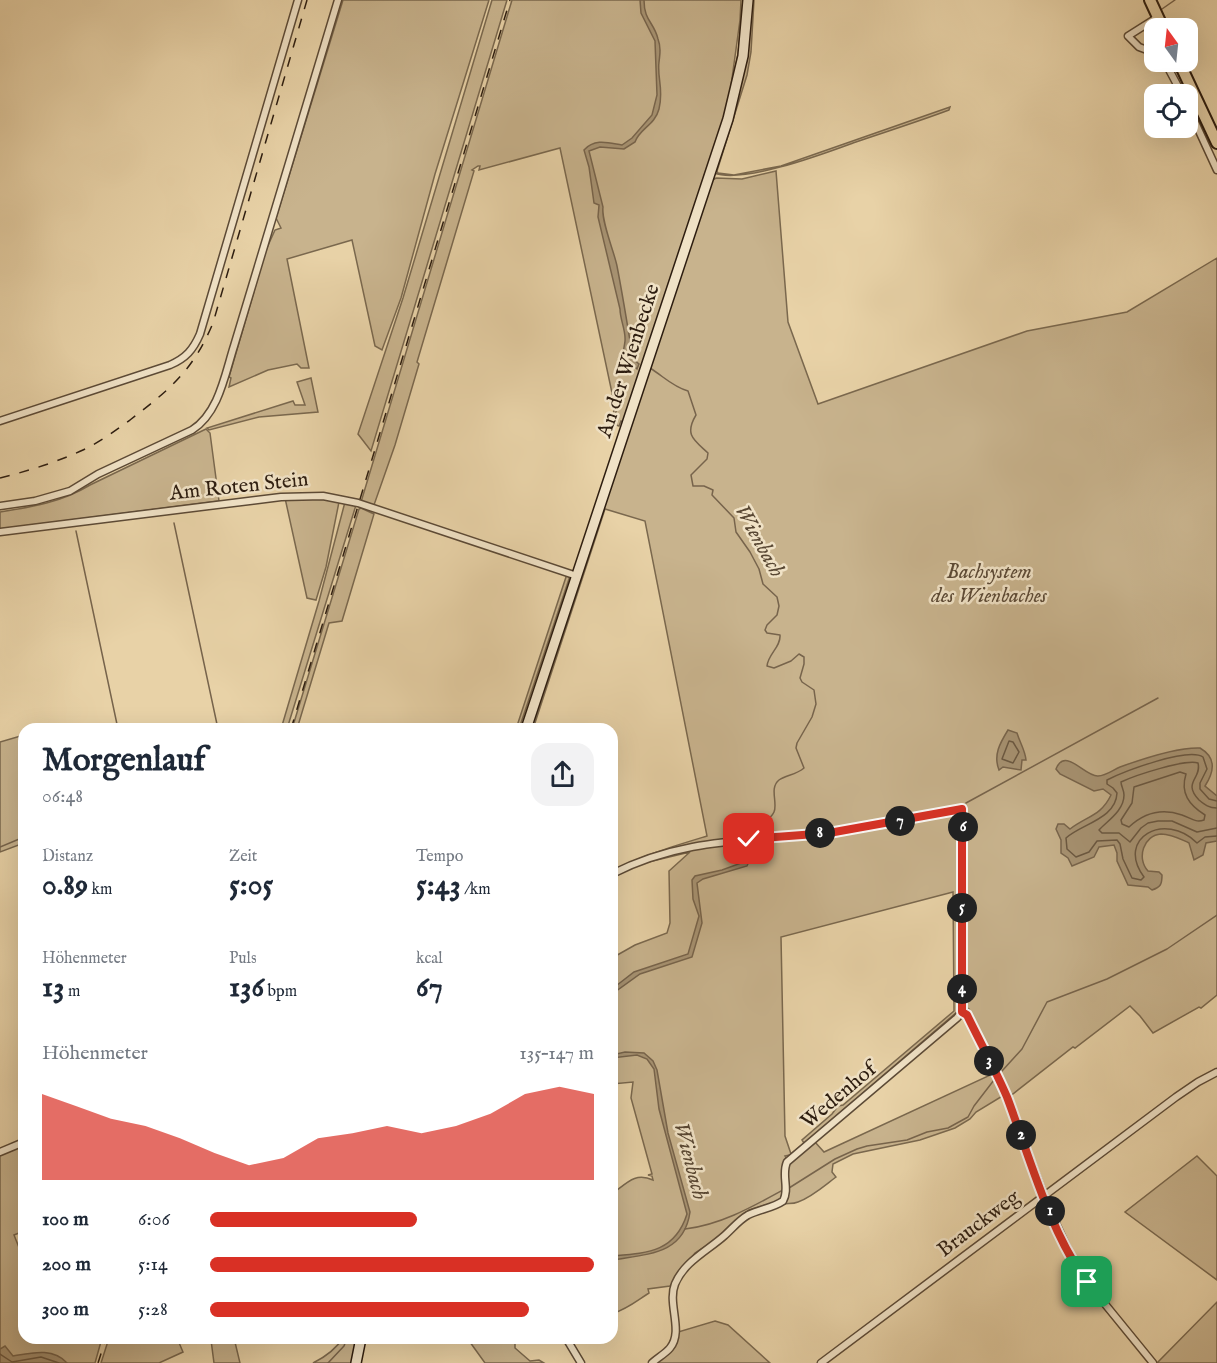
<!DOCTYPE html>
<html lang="de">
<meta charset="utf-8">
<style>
:root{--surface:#fff;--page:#f2f2f3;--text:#1f2937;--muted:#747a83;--accent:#d93025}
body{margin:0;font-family:"IM FELL English",serif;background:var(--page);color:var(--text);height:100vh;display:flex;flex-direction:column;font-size:22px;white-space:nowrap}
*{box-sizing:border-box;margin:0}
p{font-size:20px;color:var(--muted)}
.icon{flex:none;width:33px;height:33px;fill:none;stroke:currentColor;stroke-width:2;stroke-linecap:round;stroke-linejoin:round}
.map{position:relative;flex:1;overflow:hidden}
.side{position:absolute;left:18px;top:723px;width:600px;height:621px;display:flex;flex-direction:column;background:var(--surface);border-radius:18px;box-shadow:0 6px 24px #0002}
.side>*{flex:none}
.needle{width:39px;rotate:345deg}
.buttons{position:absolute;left:1144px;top:18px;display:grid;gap:12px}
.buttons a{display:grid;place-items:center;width:54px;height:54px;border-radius:12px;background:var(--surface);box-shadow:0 6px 24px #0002;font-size:30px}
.pin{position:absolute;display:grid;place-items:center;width:51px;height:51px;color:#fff;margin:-26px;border-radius:12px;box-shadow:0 3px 9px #0006}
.km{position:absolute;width:30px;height:30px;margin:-15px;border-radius:50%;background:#222;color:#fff;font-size:16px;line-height:30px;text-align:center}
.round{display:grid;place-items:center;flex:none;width:63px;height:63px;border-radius:18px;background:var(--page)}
.headline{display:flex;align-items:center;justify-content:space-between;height:102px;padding:0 24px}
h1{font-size:33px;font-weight:800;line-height:45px}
.figures{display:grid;grid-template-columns:repeat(3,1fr);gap:9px;height:102px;padding:6px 24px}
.figures div{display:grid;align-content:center}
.figures b{font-size:30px;font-weight:800}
.figures small{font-size:16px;font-weight:400}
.figures p{font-size:16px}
.chart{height:168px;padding:12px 24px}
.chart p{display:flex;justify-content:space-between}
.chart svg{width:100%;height:108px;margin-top:6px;fill:var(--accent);opacity:.7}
ul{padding:0 24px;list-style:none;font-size:20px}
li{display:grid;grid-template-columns:96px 72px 1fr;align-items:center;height:45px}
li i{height:15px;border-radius:8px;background:var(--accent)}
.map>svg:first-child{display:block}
.green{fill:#c8b38d;stroke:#7a684e;stroke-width:1.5;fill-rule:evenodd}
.water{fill:#a89474;stroke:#77644c;stroke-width:1.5}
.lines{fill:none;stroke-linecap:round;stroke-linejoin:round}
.shore{stroke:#6a5842;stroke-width:1.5}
.stream{stroke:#77644c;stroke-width:1.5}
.street-casing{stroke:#5c4a36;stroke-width:9}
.secondary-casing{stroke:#2d1d10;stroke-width:12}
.primary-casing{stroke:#2d1d10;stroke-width:14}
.street{stroke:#f0e2c6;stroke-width:6}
.secondary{stroke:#f0e2c6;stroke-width:9}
.primary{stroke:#e8d2a7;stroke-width:10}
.rail{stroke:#2d1d10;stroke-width:1.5;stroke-dasharray:10 10;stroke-linecap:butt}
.route-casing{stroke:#fff;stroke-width:12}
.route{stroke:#d93025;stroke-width:8}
.labels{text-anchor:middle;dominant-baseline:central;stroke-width:5;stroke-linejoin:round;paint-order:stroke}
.street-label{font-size:21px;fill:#2d1d10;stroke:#f0e2c6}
.park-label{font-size:21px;font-style:italic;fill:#5c4a36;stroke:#f0e2c6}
.water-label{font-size:22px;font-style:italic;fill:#584733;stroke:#f0e2c6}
</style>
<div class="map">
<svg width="1217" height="1363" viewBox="0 0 1217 1363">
<rect width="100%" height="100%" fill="#e8d2a7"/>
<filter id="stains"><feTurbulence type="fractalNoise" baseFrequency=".00333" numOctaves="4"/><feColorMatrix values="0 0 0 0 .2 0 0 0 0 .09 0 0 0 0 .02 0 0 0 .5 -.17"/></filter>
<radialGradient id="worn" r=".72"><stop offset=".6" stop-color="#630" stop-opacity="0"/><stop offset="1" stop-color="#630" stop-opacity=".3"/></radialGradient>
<g class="green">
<path d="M343,0H489L435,174L401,298L382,350L375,346L352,240L287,259L309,368H301L297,364L268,370L229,387L231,378L229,377L266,250L275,230L281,228L276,218Z"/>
<path d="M492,0H507L371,451L358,434L403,298Z"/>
<path d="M512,0H741L740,20L730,93L738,54L743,0H746L742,41L735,82L721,132L704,176V182L711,181L716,178L742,179L776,171L788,322L818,404L1027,331L1127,312L1217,258V995L1201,1008L1199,1007L1153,1033L1140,1016L1130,1006L1075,1048L1073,1047L1009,1097L1008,1094L1004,1095L976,1112L970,1119L955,1128L920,1140L853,1154L833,1164L832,1172L836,1177C824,1186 812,1197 798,1202C791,1205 785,1202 779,1206L776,1202L749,1210L741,1216L721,1236L695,1253L670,1286L648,1289L649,1293C635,1302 629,1308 612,1314V1194C627,1183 635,1172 653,1180L652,1176L648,1175L652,1174L631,1098L633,1082L612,1084V958L635,945L667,933L670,923L669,871L690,852L640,864L612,876L657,857L710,844L709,842C675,847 643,857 612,873V871C643,855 674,846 707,836L645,521L605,509L533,729H529L630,425L625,423L622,426L623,422L621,421L619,426L616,425V412L611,421L615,407L560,148L479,170L480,166H478L472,170L474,171L417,362L419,364L395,445L374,505L371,506L361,502ZM961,809L964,827V1006L969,1009L997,1072L824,1152L815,1142L789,1162L785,1156L789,1155L790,1157L792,1156L949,1024L958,1014L961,1004V815L955,813H946L886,824ZM953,892L954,1011L843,1105L838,1106L832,1114L802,1140L804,1143L791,1154L785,1136L781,937Z"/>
<path d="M751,0H754L751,52L747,75L717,171L718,173L734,175L781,166L950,107L949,110C917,122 885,132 853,143C823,154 743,184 714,173Z"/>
<path d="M311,378L318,412L259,417L209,430L207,428L293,401L295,405H305L297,382Z"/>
<path d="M206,429L210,433L219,501L0,529V512C32,507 62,502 90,485Z"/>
<path d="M285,498L337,500L339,502L326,567L316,600L307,598Z"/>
<path d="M345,502L356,505L287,729H281L319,601Z"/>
<path d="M361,508L374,514L342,621L329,623L297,729H292L359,509Z"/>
<path d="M567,574L570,576L519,729H516Z"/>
<path d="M24,735V843L0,852V742Z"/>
<path d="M24,1145V1231L14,1235L24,1260V1338H102L95,1363H0V1154Z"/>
<path d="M1197,1156L1217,1176V1280L1125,1212Z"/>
<path d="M1217,1302V1363H1157Z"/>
<path d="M715,1321L728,1325L770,1363H656C668,1353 676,1348 678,1332Z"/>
<path d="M109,1338H177L183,1352L159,1363H101Z"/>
<path d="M218,1338H234L240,1363H214L211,1340Z"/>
<path d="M343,1338H358L353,1363H313C325,1357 336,1349 343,1338Z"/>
<path d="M467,1338H520L515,1344V1348L530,1361L539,1360L544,1363H485Z"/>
</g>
<g class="water">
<path d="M640,0H644C644,21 654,22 658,39C661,47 660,54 659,62C657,79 664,89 659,109C655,125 639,129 635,142L624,149L600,147L589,151L603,207C601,221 614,251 617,266C623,297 628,328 633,359L639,364L637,369L632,364L625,363C621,354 624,351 625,341C626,330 620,320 620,309L598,217L599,205L594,203L589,167L584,150C595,138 609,143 622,145L632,138L652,115L657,95L655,41L641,13Z"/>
<path d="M1008,730L1017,733C1020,743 1025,750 1026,760H1022L1021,770L1003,767L999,770C993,755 1000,743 1008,730Z"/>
<path d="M1200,748C1217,758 1214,772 1205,786L1217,796V841L1206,843L1203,855L1194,860L1189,843C1180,839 1172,834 1161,834C1144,835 1136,858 1148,871L1159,872L1162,875C1162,884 1161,887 1152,890L1148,887L1128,885L1117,861V853L1114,845L1099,847L1094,857L1072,866L1068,858L1061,853V840L1056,829L1058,824H1064L1070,829C1087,816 1101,816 1111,795L1103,789L1094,791L1060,774L1056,769C1065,746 1085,777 1098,776C1106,776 1113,770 1120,767C1142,759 1177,747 1200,748Z"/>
<path d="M751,843H757L747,866L703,879L697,883L702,923L692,957L640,974L612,994V989L634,972L688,954L699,916L693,899L692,880L695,876L722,870L744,862Z"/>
<path d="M625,1052L644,1053L653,1061L657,1070L668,1133L690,1212C684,1255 647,1254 612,1260V1256C648,1253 675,1252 687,1214L659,1109L654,1069L647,1059L637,1055L612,1058V1055Z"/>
<path d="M5,1346L13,1356C31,1353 53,1347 67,1363H0V1349Z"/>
</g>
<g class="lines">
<g class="shore">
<path d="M1009,741L1013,742L1019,752L1013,763L1002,759Z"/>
<path d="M1180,772L1186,774C1180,793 1189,805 1205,815L1204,820C1195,823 1191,818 1182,815C1162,808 1144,813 1129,827L1122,824L1121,820L1132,803L1134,787Z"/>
<path d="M1217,801L1209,799L1200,789V783L1207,769L1203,757C1188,747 1125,771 1107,780V784L1113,788L1117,793C1116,819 1081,824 1066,838L1067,849L1076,857L1089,852L1097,841L1117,840L1120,844L1123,859L1132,878L1141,880L1144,877C1115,838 1165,811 1197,843L1205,837L1217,836"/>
<path d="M1217,808C1209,808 1205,805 1199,800C1182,782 1202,779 1198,763C1185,759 1136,775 1121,782C1121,786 1124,790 1124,795C1124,811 1107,821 1099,830L1102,833H1119L1130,842L1141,828L1148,823L1158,821H1172L1197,832L1217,828"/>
<path d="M0,1354L12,1362L41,1357L59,1363"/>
</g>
<g class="stream">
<path d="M1162,9L1175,0"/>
<path d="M650,368C663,376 673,387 688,391L696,415C684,435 694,440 708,453L707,459L691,475L693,486H704L713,490L712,495L734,518L736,532L750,552L759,569L763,584L777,597L779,606L777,615L767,625L765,630L767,633L780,635C781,647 768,654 767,666L774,668L791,661L799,654L804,657V664L800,678L802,682L814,690L816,704L812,717L797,743L796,748L804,768C796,775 786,775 779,780C769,788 778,803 774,812C769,823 757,822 753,836"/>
<path d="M174,523L218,729"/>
<path d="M76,531L118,729"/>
<path d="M966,803L1158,698"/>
<path d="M0,847L24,837"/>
<path d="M1002,1071L1022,1049L1047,1002L1107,979L1167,949L1217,915"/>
<path d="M800,1147L957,1012L959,870"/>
<path d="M782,1170L784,1161"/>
<path d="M789,1188L835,1159L857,1149L867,1146L907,1140L927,1132L948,1128L968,1117L974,1106L994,1080"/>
<path d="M685,1229C720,1225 752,1207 783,1190"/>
<path d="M328,1363L344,1346L347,1338"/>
</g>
<g class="street-casing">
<g id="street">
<path d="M1155,53L1139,47L1128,36L1158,17"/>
<path d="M1165,62L1182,94"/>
<path d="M1188,107L1217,170"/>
<path d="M0,421L170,365C186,358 193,350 200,334L298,0"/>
<path d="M0,506L35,501L70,491L98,474L192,430C219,413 225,374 234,346L338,0"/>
<path d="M0,532L281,497L323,496L358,503L577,576"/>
<path d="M612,874C685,837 749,842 827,833C872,827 917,817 962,809V1012L957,1018L787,1162C781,1175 790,1189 783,1201C773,1208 760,1209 748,1215C739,1220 732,1229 724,1236C707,1251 684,1262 675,1284C667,1304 684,1331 670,1348C665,1354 657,1358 652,1363"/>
<path d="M962,1012L967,1015L1005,1094L1048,1206L1070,1254L1087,1282L1153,1363"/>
<path d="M0,1152L24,1142"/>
<path d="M566,1338L581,1363"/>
<path d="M821,1363L1176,1097L1198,1082L1217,1072"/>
</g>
</g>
<g class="secondary-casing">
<g id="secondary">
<path d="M526,729L728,119L743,56L748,0"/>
<path d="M356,1363L361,1338"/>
</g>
</g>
<g class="primary-casing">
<g id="primary">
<path d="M1150,0L1163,28"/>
<path d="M1179,62L1217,143"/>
</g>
</g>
<use href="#street" class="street"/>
<use href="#secondary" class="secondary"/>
<use href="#primary" class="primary"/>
<g class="rail">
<path d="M0,478C28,471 57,462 83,450C100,442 115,431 130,420C169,390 193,371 213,323L307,0"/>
<path d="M291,729L510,0"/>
<path d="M98,1363L106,1338"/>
</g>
</g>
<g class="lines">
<g class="route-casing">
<path id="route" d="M749,839L829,833L962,809V1012L967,1015C980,1042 995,1069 1007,1097C1029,1155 1050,1233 1087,1282"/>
</g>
<use href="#route" class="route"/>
</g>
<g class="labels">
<g class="street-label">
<text transform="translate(629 361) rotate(-72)">An der Wienbecke</text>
<text transform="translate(239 487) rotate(-6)">Am Roten Stein</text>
<text transform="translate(839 1096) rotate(-40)">Wedenhof</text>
<text transform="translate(979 1224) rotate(-37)">Brauckweg</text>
</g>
<g class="park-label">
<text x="989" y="572">Bachsystem<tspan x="989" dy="24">des Wienbaches</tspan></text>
</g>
<g class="water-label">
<text transform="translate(759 541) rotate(61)">Wienbach</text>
<text transform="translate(690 1161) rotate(75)">Wienbach</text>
</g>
</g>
<rect width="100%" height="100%" filter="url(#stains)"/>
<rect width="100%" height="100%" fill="url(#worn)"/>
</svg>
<div class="buttons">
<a><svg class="needle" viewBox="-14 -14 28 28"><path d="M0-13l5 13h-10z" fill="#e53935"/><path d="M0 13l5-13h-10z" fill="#747a83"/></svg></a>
<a><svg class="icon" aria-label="locate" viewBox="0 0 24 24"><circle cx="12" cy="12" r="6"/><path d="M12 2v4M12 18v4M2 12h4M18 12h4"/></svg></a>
</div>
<div class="pin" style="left:1087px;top:1282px;background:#1e9e55"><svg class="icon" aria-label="arrive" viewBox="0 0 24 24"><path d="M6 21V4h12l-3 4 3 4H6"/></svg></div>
<div class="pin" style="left:749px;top:839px;background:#d93025"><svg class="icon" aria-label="check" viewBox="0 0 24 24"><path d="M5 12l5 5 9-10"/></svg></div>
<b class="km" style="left:1050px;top:1211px">1</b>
<b class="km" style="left:1021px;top:1135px">2</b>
<b class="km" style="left:989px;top:1061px">3</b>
<b class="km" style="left:962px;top:989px">4</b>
<b class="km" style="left:962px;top:908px">5</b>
<b class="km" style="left:963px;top:827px">6</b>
<b class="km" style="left:900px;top:821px">7</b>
<b class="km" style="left:820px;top:833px">8</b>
<section class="side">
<div class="headline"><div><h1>Morgenlauf</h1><p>06:48</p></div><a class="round"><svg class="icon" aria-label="share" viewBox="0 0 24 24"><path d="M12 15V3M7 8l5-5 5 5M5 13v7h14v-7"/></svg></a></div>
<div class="figures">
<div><p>Distanz</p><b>0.89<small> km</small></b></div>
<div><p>Zeit</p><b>5:05</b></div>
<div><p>Tempo</p><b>5:43<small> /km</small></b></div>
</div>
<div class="figures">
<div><p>Höhenmeter</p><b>13<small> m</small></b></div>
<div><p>Puls</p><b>136<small> bpm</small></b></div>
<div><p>kcal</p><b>67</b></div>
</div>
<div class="chart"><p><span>Höhenmeter</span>135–147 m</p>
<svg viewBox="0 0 160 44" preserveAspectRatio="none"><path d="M0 44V9L10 14L20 19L30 22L40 27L50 33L60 38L70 35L80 27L90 25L100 22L110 25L120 22L130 17L140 9L150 6L160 9V44z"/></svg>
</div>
<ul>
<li><b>100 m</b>6:06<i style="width:54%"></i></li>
<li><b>200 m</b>5:14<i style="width:100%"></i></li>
<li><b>300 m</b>5:28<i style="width:83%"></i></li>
</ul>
</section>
</div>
